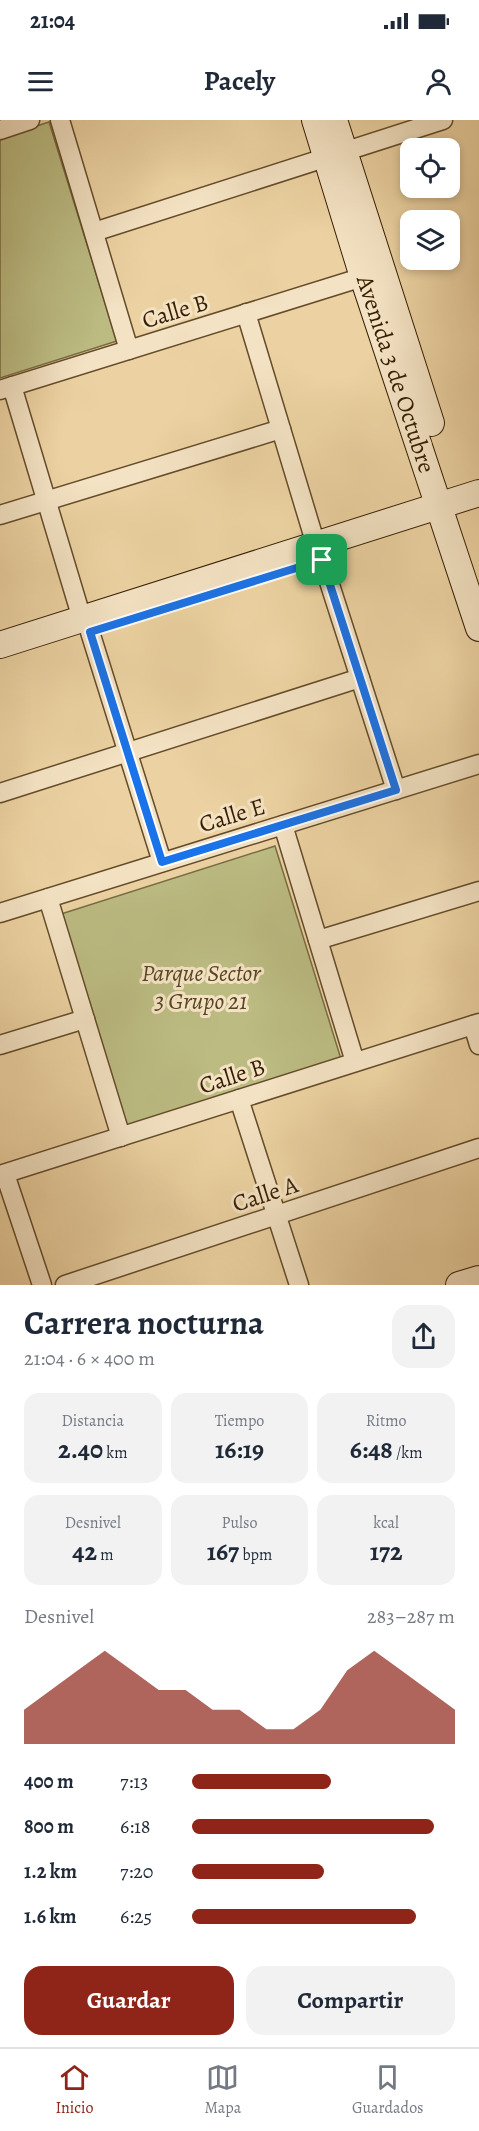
<!DOCTYPE html>
<html lang="es">
<meta charset="utf-8">
<style>
:root{--surface:#fff;--page:#f2f2f3;--text:#1f2937;--muted:#747a83;--line:#e0e1e3;--accent:#8f2418}
body{margin:0;font-family:Alegreya,serif;background:var(--page);color:var(--text);height:100vh;display:flex;flex-direction:column;font-size:22px;white-space:nowrap}
*{box-sizing:border-box;margin:0}
p{font-size:20px;color:var(--muted)}
.icon{flex:none;width:33px;height:33px;fill:none;stroke:currentColor;stroke-width:2;stroke-linecap:round;stroke-linejoin:round}
.map{position:relative;height:1165px;overflow:hidden}
.panel{display:flex;flex-direction:column;background:var(--surface);flex:1}
.panel>*{flex:none}
.buttons{position:absolute;left:400px;top:18px;display:grid;gap:12px}
.buttons a{display:grid;place-items:center;width:60px;height:60px;border-radius:12px;background:var(--surface);box-shadow:0 3px 9px #0003;font-size:30px}
.pin{position:absolute;display:grid;place-items:center;width:51px;height:51px;color:#fff;margin:-26px;border-radius:12px;box-shadow:0 3px 9px #0006}
.round{display:grid;place-items:center;flex:none;width:63px;height:63px;border-radius:18px;background:var(--page)}
.headline{display:flex;align-items:center;justify-content:space-between;height:102px;padding:0 24px}
h1{font-size:33px;font-weight:600;line-height:45px}
.figures{display:grid;grid-template-columns:repeat(3,1fr);gap:9px;height:102px;padding:6px 24px}
.figures div{display:grid;align-content:center;border-radius:15px;background:var(--page);text-align:center}
.figures b{font-size:26px;font-weight:600}
.figures small{font-size:16px;font-weight:400}
.figures p{font-size:16px}
.chart{height:168px;padding:12px 24px}
.chart p{display:flex;justify-content:space-between}
.chart svg{width:100%;height:108px;margin-top:6px;fill:var(--accent);opacity:.7}
.primary-button{display:flex;gap:12px;margin-top:auto;padding:12px 24px}
.primary-button a{flex:1;height:69px;border-radius:18px;background:var(--accent);color:#fff;font-size:24px;font-weight:600;line-height:69px;text-align:center}
.primary-button a+a{background:var(--page);color:var(--text)}
ul{padding:0 24px;list-style:none;font-size:20px}
li{display:grid;grid-template-columns:96px 72px 1fr;align-items:center;height:45px}
li i{height:15px;border-radius:8px;background:var(--accent)}
.status{display:flex;justify-content:space-between;align-items:center;height:42px;padding:0 30px;background:var(--surface);direction:ltr}
.status svg{height:16px;fill:currentColor}
header{display:flex;justify-content:space-between;align-items:center;height:78px;padding:0 24px;background:var(--surface);font-size:27px;font-weight:600}
.tabs{display:flex;justify-content:space-around;align-items:center;height:84px;border-top:2px solid var(--line);background:var(--surface);font-size:16px;color:var(--muted)}
.tabs a{display:grid;justify-items:center;gap:3px}
.tabs .on{color:var(--accent)}
.map>svg:first-child{display:block}
.green{fill:#bbbb82;stroke:#796c42;stroke-width:1.5}
.lines{fill:none;stroke-linecap:round;stroke-linejoin:round}
.street-casing{stroke:#644b2a;stroke-width:21}
.secondary-casing{stroke:#371e02;stroke-width:28}
.street{stroke:#f3e2c3;stroke-width:18}
.secondary{stroke:#f3e2c3;stroke-width:26}
.route-casing{stroke:#fff;stroke-width:12}
.route{stroke:#1a73e8;stroke-width:8}
.labels{text-anchor:middle;dominant-baseline:central;stroke-width:6;stroke-linejoin:round;paint-order:stroke}
.street-label{font-size:24px;fill:#371e02;stroke:#f3e2c3}
.park-label{font-size:24px;font-style:italic;fill:#584522;stroke:#f3e2c3}
</style>
<div class="status"><b>21:04</b><svg viewBox="0 0 49 12"><path d="M0 12V9h3v3zM5 12V6h3v6zM10 12V3h3v9zM15 12V0h3v12zM26 1h20v11H26zM47 4h2v5h-2z"/></svg></div>
<header><svg class="icon" aria-label="menu" viewBox="0 0 24 24"><path d="M4 6h16M4 12h16M4 18h16"/></svg>Pacely<svg class="icon" aria-label="person" viewBox="0 0 24 24"><circle cx="12" cy="8" r="4"/><path d="M4 21q1-7 8-7t8 7"/></svg></header>
<div class="map">
<svg width="479" height="1165" viewBox="0 0 479 1165">
<rect width="100%" height="100%" fill="#ecd2a2"/>
<filter id="stains"><feTurbulence type="fractalNoise" baseFrequency=".00333" numOctaves="4"/><feColorMatrix values="0 0 0 0 .2 0 0 0 0 .09 0 0 0 0 .02 0 0 0 .5 -.17"/></filter>
<radialGradient id="worn" r=".72"><stop offset=".6" stop-color="#630" stop-opacity="0"/><stop offset="1" stop-color="#630" stop-opacity=".3"/></radialGradient>
<g class="green">
<path d="M49,2L117,221L0,258V18Z"/>
<path d="M275,726L341,939L126,1006L61,794Z"/>
</g>
<g class="lines">
<g class="street-casing">
<g id="street">
<path d="M60,0L129,230"/>
<path d="M0,10L30,0"/>
<path d="M94,112L443,0"/>
<path d="M246,193L316,425"/>
<path d="M12,266L82,499"/>
<path d="M0,270L363,157"/>
<path d="M0,395L281,309"/>
<path d="M322,440L396,670"/>
<path d="M90,512L162,742"/>
<path d="M0,673L360,558"/>
<path d="M283,705L355,942"/>
<path d="M48,778L121,1017"/>
<path d="M0,793L479,644"/>
<path d="M318,820L479,771"/>
<path d="M473,905L479,925"/>
<path d="M0,925L85,899"/>
<path d="M239,979L299,1165"/>
<path d="M5,1054L42,1165"/>
<path d="M0,1055L479,903"/>
<path d="M65,1165L479,1028"/>
</g>
</g>
<g class="secondary-casing">
<g id="secondary">
<path d="M315,0L363,157L479,508"/>
<path d="M334,0L431,303"/>
<path d="M0,525L479,373"/>
<path d="M459,1165L479,1159"/>
</g>
</g>
<use href="#street" class="street"/>
<use href="#secondary" class="secondary"/>
</g>
<g class="lines">
<g class="route-casing">
<path id="route" d="M322,440L396,670L162,742L90,512Z"/>
</g>
<use href="#route" class="route"/>
</g>
<g class="labels">
<g class="street-label">
<text transform="translate(175 191) rotate(-17)">Calle B</text>
<text transform="translate(396 254) rotate(72)">Avenida 3 de Octubre</text>
<text transform="translate(232 695) rotate(-17)">Calle E</text>
<text transform="translate(232 956) rotate(-18)">Calle B</text>
<text transform="translate(265 1074) rotate(-18)">Calle A</text>
</g>
<g class="park-label">
<text x="201" y="853">Parque Sector<tspan x="201" dy="28">3 Grupo 21</tspan></text>
</g>
</g>
<rect width="100%" height="100%" filter="url(#stains)"/>
<rect width="100%" height="100%" fill="url(#worn)"/>
</svg>
<div class="buttons">
<a><svg class="icon" aria-label="locate" viewBox="0 0 24 24"><circle cx="12" cy="12" r="6"/><path d="M12 2v4M12 18v4M2 12h4M18 12h4"/></svg></a>
<a><svg class="icon" aria-label="layers" viewBox="0 0 24 24"><path d="M12 4l9 5-9 5-9-5zM3 14l9 5 9-5"/></svg></a>
</div>
<div class="pin" style="left:322px;top:440px;background:#1e9e55"><svg class="icon" aria-label="arrive" viewBox="0 0 24 24"><path d="M6 21V4h12l-3 4 3 4H6"/></svg></div>
</div>
<section class="panel">
<div class="headline"><div><h1>Carrera nocturna</h1><p>21:04 · 6 × 400 m</p></div><a class="round"><svg class="icon" aria-label="share" viewBox="0 0 24 24"><path d="M12 15V3M7 8l5-5 5 5M5 13v7h14v-7"/></svg></a></div>
<div class="figures">
<div><p>Distancia</p><b>2.40<small> km</small></b></div>
<div><p>Tiempo</p><b>16:19</b></div>
<div><p>Ritmo</p><b>6:48<small> /km</small></b></div>
</div>
<div class="figures">
<div><p>Desnivel</p><b>42<small> m</small></b></div>
<div><p>Pulso</p><b>167<small> bpm</small></b></div>
<div><p>kcal</p><b>172</b></div>
</div>
<div class="chart"><p><span>Desnivel</span>283–287 m</p>
<svg viewBox="0 0 160 44" preserveAspectRatio="none"><path d="M0 44V30L10 22L20 14L30 6L40 14L50 22L60 22L70 30L80 30L90 38L100 38L110 30L120 14L130 6L140 14L150 22L160 30V44z"/></svg>
</div>
<ul>
<li><b>400 m</b>7:13<i style="width:53%"></i></li>
<li><b>800 m</b>6:18<i style="width:92%"></i></li>
<li><b>1.2 km</b>7:20<i style="width:50%"></i></li>
<li><b>1.6 km</b>6:25<i style="width:85%"></i></li>
</ul>
<div class="primary-button"><a>Guardar</a><a>Compartir</a></div>
</section>
<nav class="tabs">
<a class="on"><svg class="icon" aria-label="home" viewBox="0 0 24 24"><path d="M3 11l9-7 9 7M6 9v11h12V9"/></svg>Inicio</a>
<a><svg class="icon" aria-label="map" viewBox="0 0 24 24"><path d="M3 6l6-2 6 2 6-2v14l-6 2-6-2-6 2zM9 4v14M15 6v14"/></svg>Mapa</a>
<a><svg class="icon" aria-label="saved" viewBox="0 0 24 24"><path d="M7 4h10v16l-5-4-5 4z"/></svg>Guardados</a>
</nav>
